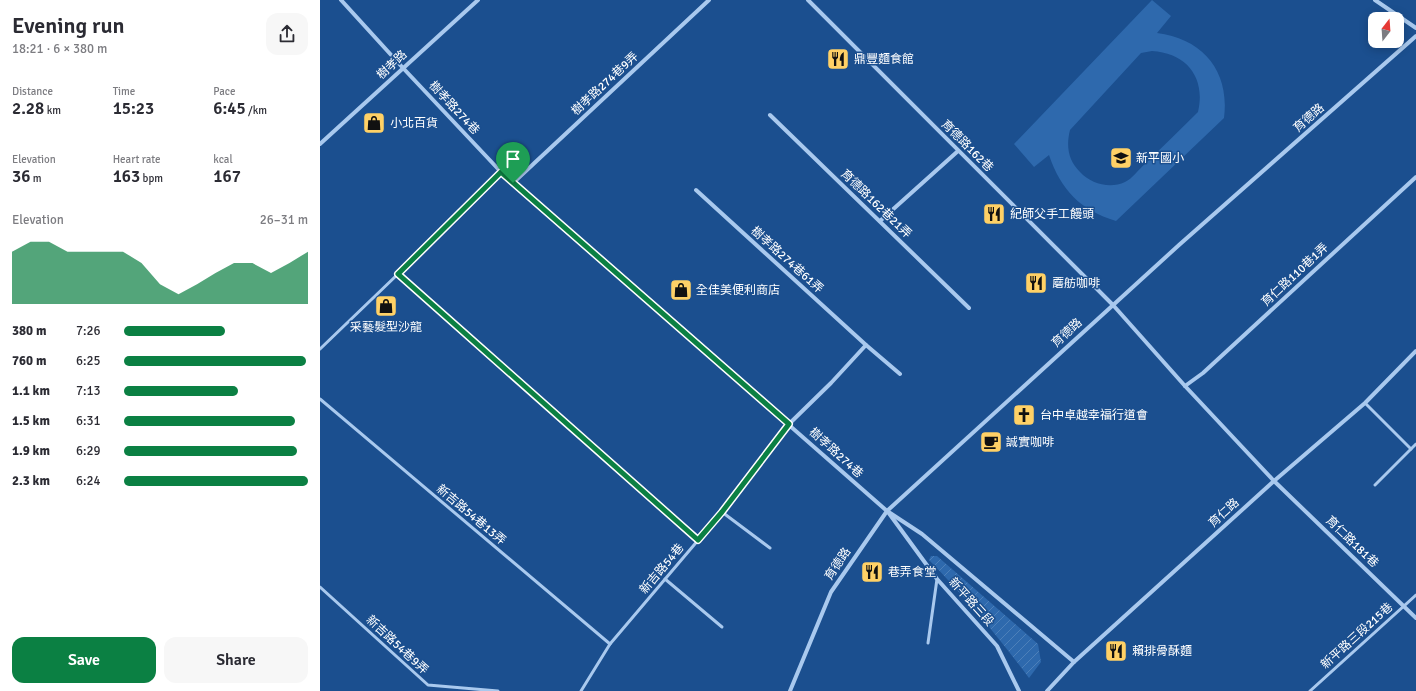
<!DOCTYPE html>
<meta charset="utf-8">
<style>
:root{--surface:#fff;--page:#f7f7f7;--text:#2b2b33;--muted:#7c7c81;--accent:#0b8043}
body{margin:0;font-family:Signika,"Noto Sans TC",sans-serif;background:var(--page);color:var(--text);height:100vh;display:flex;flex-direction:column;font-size:15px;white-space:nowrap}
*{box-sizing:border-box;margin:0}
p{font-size:13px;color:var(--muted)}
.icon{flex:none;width:22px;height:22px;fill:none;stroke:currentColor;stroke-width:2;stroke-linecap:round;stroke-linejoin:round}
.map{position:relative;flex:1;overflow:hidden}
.drawer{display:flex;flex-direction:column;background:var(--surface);width:320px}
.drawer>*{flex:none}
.needle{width:26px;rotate:17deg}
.fabs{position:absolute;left:1048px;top:12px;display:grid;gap:8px}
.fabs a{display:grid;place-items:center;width:36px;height:36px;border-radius:8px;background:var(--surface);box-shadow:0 2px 10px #0003;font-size:20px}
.pin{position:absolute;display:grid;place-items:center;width:34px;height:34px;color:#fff;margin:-41px -17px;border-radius:50% 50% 50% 0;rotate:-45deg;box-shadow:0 0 4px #0007}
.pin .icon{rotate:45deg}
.round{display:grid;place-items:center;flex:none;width:42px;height:42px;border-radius:12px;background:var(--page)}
.summary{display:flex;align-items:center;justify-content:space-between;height:68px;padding:0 12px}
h1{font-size:22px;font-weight:600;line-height:30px}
.metrics{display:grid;grid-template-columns:repeat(3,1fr);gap:6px;height:68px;padding:4px 12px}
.metrics div{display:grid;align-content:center}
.metrics b{font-size:17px;font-weight:600}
.metrics small{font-size:11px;font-weight:400}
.metrics p{font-size:11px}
.chart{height:112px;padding:8px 12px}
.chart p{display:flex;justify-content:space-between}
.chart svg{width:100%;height:72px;margin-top:4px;fill:var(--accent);opacity:.7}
.primary-button{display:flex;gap:8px;margin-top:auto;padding:8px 12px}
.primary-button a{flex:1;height:46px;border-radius:12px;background:var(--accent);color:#fff;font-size:16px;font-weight:600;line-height:46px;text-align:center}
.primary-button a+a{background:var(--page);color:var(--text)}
ul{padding:0 12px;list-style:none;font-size:13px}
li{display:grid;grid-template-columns:64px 48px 1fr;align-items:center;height:30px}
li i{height:10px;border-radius:5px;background:var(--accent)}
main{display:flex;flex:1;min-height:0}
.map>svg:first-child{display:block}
.park{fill:#2e69ad;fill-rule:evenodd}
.garden{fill:url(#garden-furrows)}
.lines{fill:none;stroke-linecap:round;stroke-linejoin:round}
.lane{stroke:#a9c9ee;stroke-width:3}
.street{stroke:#a9c9ee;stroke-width:4}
.route-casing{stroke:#fff;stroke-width:8}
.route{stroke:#0b8043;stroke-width:5}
.labels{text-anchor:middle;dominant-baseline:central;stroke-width:3;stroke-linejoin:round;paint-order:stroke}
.poi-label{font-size:12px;fill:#fff;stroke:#1b4f8f;text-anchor:start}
.street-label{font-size:12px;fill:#fff;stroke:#1b4f8f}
</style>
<main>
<section class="drawer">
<div class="summary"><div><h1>Evening run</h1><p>18:21 · 6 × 380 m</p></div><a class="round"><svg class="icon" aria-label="share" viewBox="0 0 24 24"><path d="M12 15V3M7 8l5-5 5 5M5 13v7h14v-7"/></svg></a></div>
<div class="metrics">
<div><p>Distance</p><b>2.28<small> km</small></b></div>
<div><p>Time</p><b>15:23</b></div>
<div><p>Pace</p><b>6:45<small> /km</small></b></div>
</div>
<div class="metrics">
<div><p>Elevation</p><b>36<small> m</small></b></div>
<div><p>Heart rate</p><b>163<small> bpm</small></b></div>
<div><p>kcal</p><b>167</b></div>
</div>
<div class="chart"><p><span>Elevation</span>26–31 m</p>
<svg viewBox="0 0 160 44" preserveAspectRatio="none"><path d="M0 44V12L10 6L20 6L30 12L40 12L50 12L60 12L70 19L80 32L90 38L100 32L110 25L120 19L130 19L140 25L150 19L160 12V44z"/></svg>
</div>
<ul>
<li><b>380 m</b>7:26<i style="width:55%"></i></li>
<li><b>760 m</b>6:25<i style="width:99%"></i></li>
<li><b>1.1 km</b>7:13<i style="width:62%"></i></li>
<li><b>1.5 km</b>6:31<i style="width:93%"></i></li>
<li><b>1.9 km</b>6:29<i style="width:94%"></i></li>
<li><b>2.3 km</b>6:24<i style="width:100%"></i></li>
</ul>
<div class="primary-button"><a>Save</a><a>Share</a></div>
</section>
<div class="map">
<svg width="1096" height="691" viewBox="0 0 1096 691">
<defs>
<pattern id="garden-furrows" width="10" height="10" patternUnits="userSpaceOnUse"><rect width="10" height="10" fill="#2e69ad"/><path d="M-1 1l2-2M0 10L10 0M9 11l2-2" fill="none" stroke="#4d80b9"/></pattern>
</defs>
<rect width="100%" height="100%" fill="#1b4f8f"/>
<path class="park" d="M832,0L851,16L837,33C883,39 910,71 904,118L796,221C760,210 741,190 729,155L714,167L694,144ZM832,51C867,53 886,78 878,112C861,129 843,146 825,164C819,169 812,179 805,182C790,189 771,184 760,172C748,160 746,146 750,130L821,53Z"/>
<path class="garden" d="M611,556H617L718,644L721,662L709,678C677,635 646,598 609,560Z"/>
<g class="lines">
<g class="lane">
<path d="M78,274L378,540"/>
<path d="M0,349L78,274L181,172"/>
<path d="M0,399L290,644"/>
<path d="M1045,403L1091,449"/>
<path d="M1055,485L1096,444"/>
<path d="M402,512L450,548"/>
<path d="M345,579L402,627"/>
<path d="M0,587L108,685L178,691"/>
<path d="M608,643L617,579"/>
<path d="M261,691L290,644L402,512L469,424"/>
<path d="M990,691L1096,595"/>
</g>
<g class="street">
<path d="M21,0L83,68L181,172L193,183L567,511L602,534L754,662"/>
<path d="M488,0L793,305L865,386L954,481L1096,618"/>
<path d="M1055,0L1096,28"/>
<path d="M450,115L649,308"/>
<path d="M0,144L158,0"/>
<path d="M193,183L389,0"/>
<path d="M376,190L546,345L580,374"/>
<path d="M560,221L638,151"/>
<path d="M865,386L883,373L1096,177"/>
<path d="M469,424L511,383L546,345"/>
<path d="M568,512L617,579L677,646L699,691"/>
<path d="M470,691L511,592L567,511L859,245L1096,36"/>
<path d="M727,691L754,662L954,481L1045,403L1096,351"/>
</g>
</g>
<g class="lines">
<g class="route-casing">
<path id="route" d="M181,172L469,424L402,512L378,540L78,274Z"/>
</g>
<use href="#route" class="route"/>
</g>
<defs>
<g id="restaurant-square" transform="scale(1.15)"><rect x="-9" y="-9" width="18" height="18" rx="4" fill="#ffd166" stroke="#1b4f8f"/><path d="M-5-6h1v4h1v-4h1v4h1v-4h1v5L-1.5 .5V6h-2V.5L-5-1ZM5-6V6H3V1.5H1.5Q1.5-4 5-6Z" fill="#111"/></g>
<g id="shop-square" transform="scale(1.15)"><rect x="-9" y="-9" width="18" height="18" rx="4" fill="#ffd166" stroke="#1b4f8f"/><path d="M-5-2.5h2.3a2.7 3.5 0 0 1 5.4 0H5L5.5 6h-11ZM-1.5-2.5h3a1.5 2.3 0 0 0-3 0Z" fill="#111"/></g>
<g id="school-square" transform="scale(1.15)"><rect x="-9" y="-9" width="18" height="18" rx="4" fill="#ffd166" stroke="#1b4f8f"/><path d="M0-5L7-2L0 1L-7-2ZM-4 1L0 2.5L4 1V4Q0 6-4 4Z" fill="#111"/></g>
<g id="church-square" transform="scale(1.15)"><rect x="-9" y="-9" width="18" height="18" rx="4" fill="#ffd166" stroke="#1b4f8f"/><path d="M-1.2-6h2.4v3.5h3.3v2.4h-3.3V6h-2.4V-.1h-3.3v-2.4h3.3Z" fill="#111"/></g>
<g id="cafe-square" transform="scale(1.15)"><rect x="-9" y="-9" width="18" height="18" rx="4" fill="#ffd166" stroke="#1b4f8f"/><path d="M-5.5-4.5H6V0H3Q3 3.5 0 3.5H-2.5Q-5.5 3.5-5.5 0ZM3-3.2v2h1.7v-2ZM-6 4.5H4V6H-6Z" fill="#111"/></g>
</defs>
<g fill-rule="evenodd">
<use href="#restaurant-square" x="518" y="59"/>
<use href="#shop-square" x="54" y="123"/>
<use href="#school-square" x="801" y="158"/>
<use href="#restaurant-square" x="674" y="214"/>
<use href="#restaurant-square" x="716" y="283"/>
<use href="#shop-square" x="361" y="290"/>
<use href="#shop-square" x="66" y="306"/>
<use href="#church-square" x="704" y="415"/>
<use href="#cafe-square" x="671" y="442"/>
<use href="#restaurant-square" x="552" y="572"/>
<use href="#restaurant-square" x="796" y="651"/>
</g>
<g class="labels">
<g class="poi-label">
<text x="534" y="59">鼎豐麵食館</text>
<text x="70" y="123">小北百貨</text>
<text x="816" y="158">新平國小</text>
<text x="690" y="214">紀師父手工饅頭</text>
<text x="732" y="283">蘑舫咖啡</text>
<text x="376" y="290">全佳美便利商店</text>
<text x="66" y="327" text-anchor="middle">采藝髮型沙龍</text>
<text x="720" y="415">台中卓越幸福行道會</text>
<text x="686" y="442">誠實咖啡</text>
<text x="568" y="572">巷弄食堂</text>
<text x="812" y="651">賴排骨酥麵</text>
</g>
<g class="street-label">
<text transform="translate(72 65) rotate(-43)">樹孝路</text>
<text transform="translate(285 84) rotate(-43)">樹孝路274巷9弄</text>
<text transform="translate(134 108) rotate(47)">樹孝路274巷</text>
<text transform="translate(989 118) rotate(-41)">育德路</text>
<text transform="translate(647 146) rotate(45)">育德路162巷</text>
<text transform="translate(556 204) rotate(44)">育德路162巷21弄</text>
<text transform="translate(467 260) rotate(42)">樹孝路274巷61弄</text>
<text transform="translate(975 275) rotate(-43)">育仁路110巷1弄</text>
<text transform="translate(747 333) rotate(-42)">育德路</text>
<text transform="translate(516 453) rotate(42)">樹孝路274巷</text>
<text transform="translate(904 513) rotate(-42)">育仁路</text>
<text transform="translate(151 515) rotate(40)">新吉路54巷13弄</text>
<text transform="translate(1032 542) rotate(44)">育仁路181巷</text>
<text transform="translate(518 564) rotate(-56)">育德路</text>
<text transform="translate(342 569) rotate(-50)">新吉路54巷</text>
<text transform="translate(651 602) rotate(48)">新平路三段</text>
<text transform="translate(1037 636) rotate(-42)">新平路三段215巷</text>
<text transform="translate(77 645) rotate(43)">新吉路54巷9弄</text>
</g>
</g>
</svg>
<div class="fabs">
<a><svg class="needle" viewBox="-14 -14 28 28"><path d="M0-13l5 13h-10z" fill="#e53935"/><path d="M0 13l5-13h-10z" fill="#7c7c81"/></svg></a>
</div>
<div class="pin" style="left:193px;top:183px;background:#1e9e55"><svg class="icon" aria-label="arrive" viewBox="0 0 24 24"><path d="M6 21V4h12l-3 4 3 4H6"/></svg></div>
</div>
</main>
